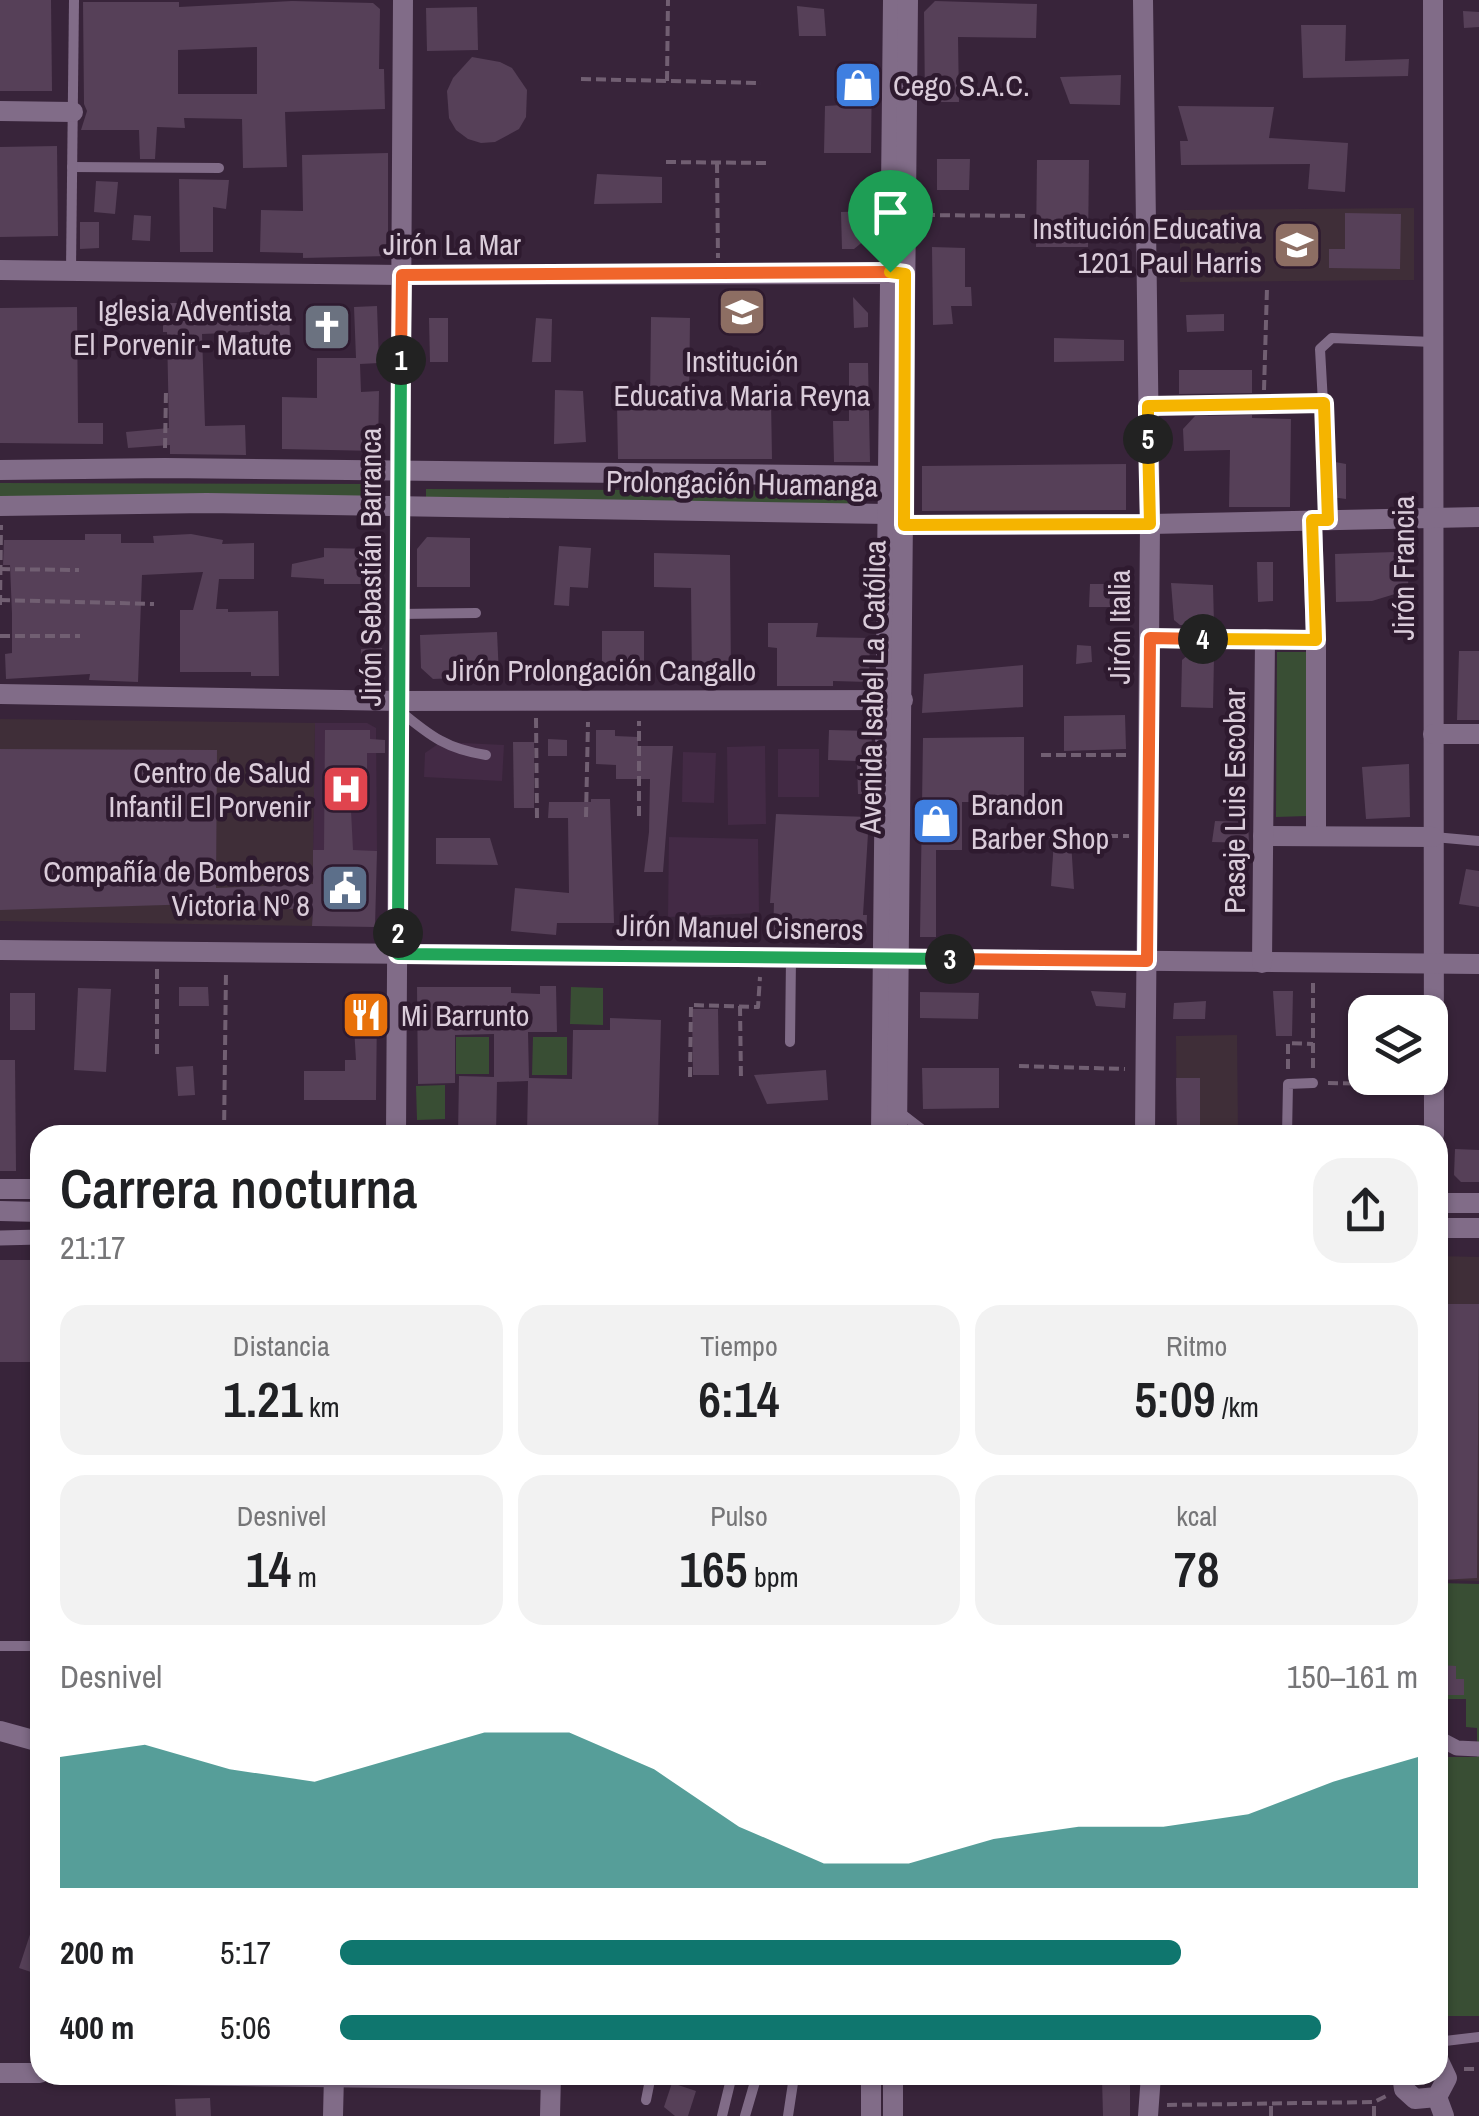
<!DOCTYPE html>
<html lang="es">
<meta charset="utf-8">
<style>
:root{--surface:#fff;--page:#f2f2f2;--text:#202124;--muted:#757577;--accent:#0f766e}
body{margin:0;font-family:"Archivo Narrow",sans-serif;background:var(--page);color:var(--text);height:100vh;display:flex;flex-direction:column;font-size:38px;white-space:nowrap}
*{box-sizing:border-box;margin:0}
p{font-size:32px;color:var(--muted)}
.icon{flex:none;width:55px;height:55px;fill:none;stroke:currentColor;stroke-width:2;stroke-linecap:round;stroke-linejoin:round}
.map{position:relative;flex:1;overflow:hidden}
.side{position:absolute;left:30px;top:1125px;width:1418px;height:960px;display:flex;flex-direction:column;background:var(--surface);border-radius:30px;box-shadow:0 2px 8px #0004}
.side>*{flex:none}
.tools{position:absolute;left:1348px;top:995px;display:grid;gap:20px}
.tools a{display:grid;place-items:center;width:100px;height:100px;border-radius:20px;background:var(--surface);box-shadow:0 2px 8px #0004;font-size:50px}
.pin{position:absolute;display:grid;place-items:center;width:85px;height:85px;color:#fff;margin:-102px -42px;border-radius:50% 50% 50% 0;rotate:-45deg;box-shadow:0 0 10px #0007}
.pin .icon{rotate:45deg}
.km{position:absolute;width:50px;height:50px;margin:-25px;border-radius:50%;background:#222;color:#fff;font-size:28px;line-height:50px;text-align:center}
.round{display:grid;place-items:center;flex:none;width:105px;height:105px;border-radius:30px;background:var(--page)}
.headline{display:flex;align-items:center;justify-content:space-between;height:170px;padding:0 30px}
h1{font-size:55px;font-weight:600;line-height:75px}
.metrics{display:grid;grid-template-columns:repeat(3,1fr);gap:15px;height:170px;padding:10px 30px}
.metrics div{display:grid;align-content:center;border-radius:25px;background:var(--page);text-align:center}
.metrics b{font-size:50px;font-weight:600}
.metrics small{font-size:28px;font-weight:400}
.metrics p{font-size:28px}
.chart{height:280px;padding:20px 30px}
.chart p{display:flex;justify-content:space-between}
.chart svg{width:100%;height:180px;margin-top:10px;fill:var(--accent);opacity:.7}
ul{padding:0 30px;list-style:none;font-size:32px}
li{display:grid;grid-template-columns:160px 120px 1fr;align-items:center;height:75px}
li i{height:25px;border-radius:12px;background:var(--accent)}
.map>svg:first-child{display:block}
.built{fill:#432a45}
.education{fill:#3f2e38}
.green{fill:#394e34}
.building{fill:#564058;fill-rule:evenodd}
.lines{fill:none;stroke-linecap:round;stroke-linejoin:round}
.path{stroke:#715f72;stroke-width:4;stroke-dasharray:10 5;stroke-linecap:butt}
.service{stroke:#816c88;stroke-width:10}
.pedestrian{stroke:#816c88;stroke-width:15}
.minor{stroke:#816c88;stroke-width:20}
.tertiary{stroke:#816c88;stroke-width:20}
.split-1-casing{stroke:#fff;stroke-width:20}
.split-2-casing{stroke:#fff;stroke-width:20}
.split-3-casing{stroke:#fff;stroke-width:20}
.split-4-casing{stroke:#fff;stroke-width:20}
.split-5-casing{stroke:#fff;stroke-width:20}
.split-6-casing{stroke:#fff;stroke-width:20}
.split-1{stroke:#f0652b;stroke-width:12}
.split-2{stroke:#22a559;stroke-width:12}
.split-3{stroke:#22a559;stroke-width:12}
.split-4{stroke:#f0652b;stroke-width:12}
.split-5{stroke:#f5b400;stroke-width:12}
.split-6{stroke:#f5b400;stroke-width:12}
.labels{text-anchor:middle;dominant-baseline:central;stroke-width:9;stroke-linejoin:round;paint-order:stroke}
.poi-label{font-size:30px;fill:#daccda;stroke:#2e1a2f;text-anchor:end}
.street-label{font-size:30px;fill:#daccda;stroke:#2e1a2f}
</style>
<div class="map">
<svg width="1479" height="2116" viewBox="0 0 1479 2116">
<rect width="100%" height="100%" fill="#38243a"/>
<g class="built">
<path d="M315,723H367L376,728L377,851L313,850Z"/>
<path d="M441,742L504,745L502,781L424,777L425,753Z"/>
<path d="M765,746L766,824L728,825L727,747Z"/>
<rect x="778" y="749" width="41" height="48"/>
<path d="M683,752L716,753L714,803L682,802Z"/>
<path d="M669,837L758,839L759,913L668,917Z"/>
<path d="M866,1127V1135H776V1129Z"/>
</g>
<g class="education">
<path d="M1414,208V280L1180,282V210Z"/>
<path d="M0,719L315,723L312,926L0,921Z"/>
<path d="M1237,1035L1238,1135H1177L1176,1036Z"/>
<path d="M1438,1256L1479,1257V1581L1438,1580Z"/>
</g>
<g class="green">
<path d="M0,483L378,484V505L0,504Z"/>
<path d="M426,489L861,491V508L426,506Z"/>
<path d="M1277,652H1308L1307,816L1276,817Z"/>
<path d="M571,987L603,988V1025L570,1024Z"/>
<rect x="456" y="1037" width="33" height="37"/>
<path d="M533,1037H567V1075H532Z"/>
<path d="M445,1085V1119L417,1120L416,1086Z"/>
<path d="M1438,1583L1479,1584V2016H1438V1757H1477V1728L1466,1727V1699H1438Z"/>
</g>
<g class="building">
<path d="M0,0H51L52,91H0Z"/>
<path d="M292,1L373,3L380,9L379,69H384L385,109L285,112L287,167L243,168L242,119L184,118L185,128L157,127L155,159H140L139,130H81L87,111L84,104L83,2H179V7ZM257,47V94H178V50Z"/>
<path d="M935,1L1037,4L1036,38L958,37L959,102H925L924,12Z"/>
<path d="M797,6L824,9L826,36H799Z"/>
<path d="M477,7L478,50L427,51L426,8Z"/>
<path d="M1463,11L1479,12V27L1464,28Z"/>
<path d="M1301,25H1346L1345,61L1409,59L1408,76L1303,78Z"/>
<path d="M472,57L500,62L512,68L527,90L526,117L519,129L495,142L481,143L468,139L456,130L449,118L447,91L453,78Z"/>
<path d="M844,64H872L871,153H824L825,106L843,105Z"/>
<path d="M1121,75L1120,105L1070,104L1060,77Z"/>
<path d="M1178,106L1274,107L1269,138L1348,143L1345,192L1308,189L1310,164L1181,165L1180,141H1188Z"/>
<path d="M57,146L58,236L0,237V147Z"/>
<path d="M388,153V256L303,258V253L260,252L261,210L303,211L302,155Z"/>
<path d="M937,159H970L969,190H937Z"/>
<path d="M1037,160H1089L1088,247H1036Z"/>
<path d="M597,174L662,177V203L594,204Z"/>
<path d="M179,179L229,180L226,209L213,207V252H180Z"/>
<path d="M96,181L118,182L115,214L94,212Z"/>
<path d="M871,211V235L854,249H842L841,212Z"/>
<path d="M1345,213L1401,214L1400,269L1329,268V249H1345Z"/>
<path d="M134,215L151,216L150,241L132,240Z"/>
<path d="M80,222H99V248L80,249Z"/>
<path d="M932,247L965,248V287H971L972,306H951L953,324L933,325Z"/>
<path d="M853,297L868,313V327L854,328Z"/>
<path d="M163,303H235V309L289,307L290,340L251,341V332L202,334L205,426L245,425L246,455L170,454V445L128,448L126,432L169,428L167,332H163Z"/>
<path d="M377,306L379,363L360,364L361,392L379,391L378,451L282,449V397L317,398V358H356L354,307Z"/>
<path d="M77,307L78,423H103V444L0,443V308Z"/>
<path d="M1224,314V331L1187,332L1186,315Z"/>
<path d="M651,317L690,318L689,402L771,400L772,459H618L617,404L650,403Z"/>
<path d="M429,318H448V362H430Z"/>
<path d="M536,318L552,319L551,362H532Z"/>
<path d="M1054,338L1124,340V361L1054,362Z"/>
<path d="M849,363H868L870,462H834L833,421H849Z"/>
<path d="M1179,370H1252V393L1179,394Z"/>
<path d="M555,390L583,391L586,442L554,444Z"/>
<path d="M1252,415V418L1291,419L1290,507H1229L1230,450L1184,451L1183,429L1195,416Z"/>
<path d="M1330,461L1346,464V499L1331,497Z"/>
<path d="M1126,464V510L922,511V466Z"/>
<path d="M85,534H121V543H154L153,536L191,534L223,540L222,544L254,543V579H219L216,609H228V612L278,611L279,676H251V672H180V610H193L203,572L142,575L138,682L89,680L90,674L6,679L5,654L12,653V614L10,565H3L4,540H85Z"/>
<path d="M427,537L470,538V587H417V549Z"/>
<path d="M559,546L591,548L588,588L570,587L569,606L554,605Z"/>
<path d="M324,548L375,549L382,562L383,584H324V579L291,577L292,564L324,557Z"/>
<path d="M1395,550H1409L1408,590L1372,601L1336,602L1335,554L1395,552Z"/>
<path d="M654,553L730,555L731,682H692L691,588L654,587Z"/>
<path d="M1257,562H1273V601L1258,602Z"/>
<path d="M1171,583L1213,585L1214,625H1180L1174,620Z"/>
<path d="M1090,584H1120V607H1089Z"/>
<path d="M768,623H818L816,637L870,638L869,682L833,681V686H777V648L768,647Z"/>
<rect x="602" y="631" width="42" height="46"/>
<path d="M497,632L499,676L433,679L421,668L420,635Z"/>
<path d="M1077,645L1091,646L1092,662L1076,664Z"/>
<path d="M382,648L383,674H362L361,649Z"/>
<path d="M1459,651H1479V720H1457Z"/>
<path d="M1188,655L1214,656L1213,708L1181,707L1182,660Z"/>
<path d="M1023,665V707L922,713L924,674Z"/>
<path d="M1125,715L1126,749L1064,751V716Z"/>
<path d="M325,730H370V739L385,740V753H367V771H349L353,850L377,851L375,927L312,926L313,908L247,911V904L232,903L0,910V749L217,750L216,888L313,884V850H324Z"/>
<path d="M596,730H615V736L638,737V746H673L663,872H644L649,832L650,779H616V765L596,764Z"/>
<path d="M829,730L872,731L870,794H858L857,761L828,760Z"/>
<path d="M1024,737V802H962V850H936V937H920L923,738Z"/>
<path d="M548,739L567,740V756H548Z"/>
<path d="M513,742H534V808H514Z"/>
<path d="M1409,764L1410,817L1366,819L1362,767Z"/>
<path d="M591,799H610L614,923H557L556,935L511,931L515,888L569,893L568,818H548L549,802H591Z"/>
<path d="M776,814L869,817L863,915H867L866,938L773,935L774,903H770Z"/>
<path d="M1215,821L1248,822L1249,843L1212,842Z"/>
<path d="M436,838H490L498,865L436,864Z"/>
<path d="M1054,839L1071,841L1074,889L1051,886Z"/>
<path d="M1466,869L1479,871V907L1459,904Z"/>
<path d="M540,986H556L557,1032H528L529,1078L572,1079L573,1030H610V1018L661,1020L658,1135H527L528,1081L497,1082L496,1135H458L459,1076L494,1077V1034L455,1035V1083L418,1084L417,987H511V993L540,994Z"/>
<path d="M179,987H208L209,1006H179Z"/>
<path d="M78,988L111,989L106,1072L74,1070Z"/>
<path d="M1091,991L1126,993L1125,1008L1096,1006Z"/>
<path d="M1273,991H1293L1292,1036H1276Z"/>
<path d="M920,992L979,993L978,1019L920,1018Z"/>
<rect x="10" y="993" width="25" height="37"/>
<path d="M1206,1001L1205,1019H1173L1174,1003Z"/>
<path d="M692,1009H718L719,1075H693Z"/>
<path d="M377,1010L376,1100H304V1071H345V1060H356L353,1011Z"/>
<path d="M0,1060H15L16,1171H0Z"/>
<path d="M193,1066L195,1095L178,1096L176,1067Z"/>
<path d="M922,1068H999V1108L923,1109Z"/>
<path d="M826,1070L828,1100L767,1104L754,1075Z"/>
<path d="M1176,1078H1200V1135H1177Z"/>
<path d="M1455,1149L1479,1150V1182H1461L1454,1175Z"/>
<rect x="0" y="1260" width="40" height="102"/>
<path d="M1438,1304H1479L1477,1578L1440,1580Z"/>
<path d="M1438,1665L1456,1666V1679H1464V1695H1438Z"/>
<path d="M37,1913L40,1914V1975L19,1968Z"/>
<path d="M1102,2078H1130V2116H1103Z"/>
<path d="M672,2083L696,2091L688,2116H675L664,2107Z"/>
<path d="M210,2098L211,2116H176L175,2099Z"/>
</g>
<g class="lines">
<g class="path">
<path d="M581,79L761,83"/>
<path d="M667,81L668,0"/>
<path d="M666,162L766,163"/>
<path d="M717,163L718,258"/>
<path d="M925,215L1030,216"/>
<path d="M1264,390L1267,288"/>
<path d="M1324,419L1327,500"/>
<path d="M165,448L166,389"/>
<path d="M0,569L79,570"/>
<path d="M0,600L154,604"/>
<path d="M0,605L1,525"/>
<path d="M0,636H80"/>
<path d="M536,718L537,818"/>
<path d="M1041,755H1131"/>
<path d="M639,816V721"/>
<path d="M586,817L588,722"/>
<path d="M1033,836H1129"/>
<path d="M157,969V1055"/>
<path d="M1313,983V1069"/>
<path d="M740,1006L741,1080"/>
<path d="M1019,1066L1125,1069"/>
<path d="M1288,1069V1043L1313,1044"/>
<path d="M690,1077L691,1005L758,1007L760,977"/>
<path d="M1328,1083L1414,1085"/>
<path d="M224,1135L226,970"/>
<path d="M1464,2069H1479"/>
<path d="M1167,2105L1374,2102L1386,2096"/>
<path d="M1271,2116V2102"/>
<path d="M1374,2116V2102"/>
</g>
<g class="service">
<path d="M72,167L219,168"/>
<path d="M71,270L74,0"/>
<path d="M1323,403L1320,349L1332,338L1433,342"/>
<path d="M399,614L476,613"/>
<path d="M400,711C430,736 447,749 486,755"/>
<path d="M1434,837L1479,841"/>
<path d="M790,1042L791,958"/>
<path d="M898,1111L929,1135"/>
<path d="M1287,1135L1288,1084L1313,1083"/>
<path d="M0,1646H40"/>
<path d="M1438,2049L1445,2041L1479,2037"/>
<path d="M690,2078L691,2075"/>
<path d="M646,2100L651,2075"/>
<path d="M722,2116L732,2075"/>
<path d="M745,2116L757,2075"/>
<path d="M788,2116L793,2083L790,2075"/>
</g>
<g class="pedestrian">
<path d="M1148,406L1323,403"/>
<path d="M0,1238L40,1237"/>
<path d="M1438,1738L1457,1748L1479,1749"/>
</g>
<g class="minor">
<path d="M1143,0L1150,524L1145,1135"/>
<path d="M1433,0L1434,1135"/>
<path d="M0,111L73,112"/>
<path d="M0,270L402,275L905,274"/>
<path d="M889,515L904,525L1150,524L1479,517"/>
<path d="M1312,520L1316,640"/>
<path d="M1150,638L1316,640V836"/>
<path d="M0,694L399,701L903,700"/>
<path d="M1433,734H1479"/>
<path d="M1263,836L1433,837"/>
<path d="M0,950L1479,964"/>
<path d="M1262,963L1265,639"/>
<path d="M396,1135L403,0"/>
<path d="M0,1731L40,1742"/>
<path d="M0,2073H40"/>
<path d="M163,2075L551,2080"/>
<path d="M1402,2075L1404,2089L1415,2099L1437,2097L1447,2078L1438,2059"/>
<path d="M1437,2097L1444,2116"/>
<path d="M333,2116L334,2075"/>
<path d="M550,2116L551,2075"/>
<path d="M1148,2116L1151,2075"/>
</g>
<g class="tertiary">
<path d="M0,470L165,468L898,476"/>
<path d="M0,506L207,503L887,514"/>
<path d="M881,1135L893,0"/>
<path d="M897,1135L908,0"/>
<path d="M0,1189H40"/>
<path d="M1438,1203H1479"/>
<path d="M0,1211L40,1212"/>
<path d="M1438,1228H1479"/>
<path d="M871,2116V2075"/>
<path d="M893,2116V2075"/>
</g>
</g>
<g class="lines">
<g class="split-1-casing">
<path id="split-1" d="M401,360L402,275L890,272"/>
</g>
<g class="split-2-casing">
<path id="split-2" d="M398,933L401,360"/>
</g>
<g class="split-3-casing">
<path id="split-3" d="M398,933V954L950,959"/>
</g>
<g class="split-4-casing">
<path id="split-4" d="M950,959L1147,961L1150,638L1203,639"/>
</g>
<g class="split-5-casing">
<path id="split-5" d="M1148,439V406L1324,403L1328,520H1312L1316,640L1203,639"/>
</g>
<g class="split-6-casing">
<path id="split-6" d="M890,272L905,274L904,525L1150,524L1148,439"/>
</g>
<use href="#split-1" class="split-1"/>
<use href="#split-2" class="split-2"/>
<use href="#split-3" class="split-3"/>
<use href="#split-4" class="split-4"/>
<use href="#split-5" class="split-5"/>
<use href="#split-6" class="split-6"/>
</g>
<defs>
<g id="shop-square" transform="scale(2.5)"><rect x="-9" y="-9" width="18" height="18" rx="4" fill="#3f7fe0" stroke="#2e1a2f"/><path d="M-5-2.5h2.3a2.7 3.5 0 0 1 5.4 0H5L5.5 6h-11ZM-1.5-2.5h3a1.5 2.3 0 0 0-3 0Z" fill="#fff"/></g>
<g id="school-square" transform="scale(2.5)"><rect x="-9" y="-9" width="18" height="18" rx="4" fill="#8d6e63" stroke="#2e1a2f"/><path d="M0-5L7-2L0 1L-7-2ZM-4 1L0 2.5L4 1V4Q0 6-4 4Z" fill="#fff"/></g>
<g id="church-square" transform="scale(2.5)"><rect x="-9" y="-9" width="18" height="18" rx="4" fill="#6b7280" stroke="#2e1a2f"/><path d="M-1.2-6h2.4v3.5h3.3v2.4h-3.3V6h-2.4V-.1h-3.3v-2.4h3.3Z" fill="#fff"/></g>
<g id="hospital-square" transform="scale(2.5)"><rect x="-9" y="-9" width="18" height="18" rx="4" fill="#e0444e" stroke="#2e1a2f"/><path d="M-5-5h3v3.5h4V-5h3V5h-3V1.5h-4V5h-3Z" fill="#fff"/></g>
<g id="civic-square" transform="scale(2.5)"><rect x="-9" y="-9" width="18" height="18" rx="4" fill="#5c6f8a" stroke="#2e1a2f"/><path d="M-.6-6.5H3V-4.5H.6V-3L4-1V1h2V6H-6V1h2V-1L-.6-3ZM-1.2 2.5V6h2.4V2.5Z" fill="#fff"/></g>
<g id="restaurant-square" transform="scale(2.5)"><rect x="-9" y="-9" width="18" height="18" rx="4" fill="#e8710a" stroke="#2e1a2f"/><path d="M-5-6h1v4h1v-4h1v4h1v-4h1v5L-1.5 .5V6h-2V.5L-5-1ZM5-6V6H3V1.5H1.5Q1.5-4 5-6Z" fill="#fff"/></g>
</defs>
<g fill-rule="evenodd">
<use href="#shop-square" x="858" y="85"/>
<use href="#school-square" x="1297" y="245"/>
<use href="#school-square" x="742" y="312"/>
<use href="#church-square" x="327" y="327"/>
<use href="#hospital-square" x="346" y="789"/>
<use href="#shop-square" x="936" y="821"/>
<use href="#civic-square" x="345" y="888"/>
<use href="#restaurant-square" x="366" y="1015"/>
</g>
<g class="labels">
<g class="poi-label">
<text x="893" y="85" text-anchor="start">Cego S.A.C.</text>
<text x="1262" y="228">Institución Educativa<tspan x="1262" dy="34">1201 Paul Harris</tspan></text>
<text x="292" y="310">Iglesia Adventista<tspan x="292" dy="34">El Porvenir - Matute</tspan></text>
<text x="742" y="361" text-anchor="middle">Institución<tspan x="742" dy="34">Educativa Maria Reyna</tspan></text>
<text x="311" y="772">Centro de Salud<tspan x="311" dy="34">Infantil El Porvenir</tspan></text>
<text x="971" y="804" text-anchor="start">Brandon<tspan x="971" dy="34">Barber Shop</tspan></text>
<text x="310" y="871">Compañía de Bomberos<tspan x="310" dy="34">Victoria Nº 8</tspan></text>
<text x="401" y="1015" text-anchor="start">Mi Barrunto</text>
</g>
<g class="street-label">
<text x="452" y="244">Jirón La Mar</text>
<text transform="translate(742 483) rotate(1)">Prolongación Huamanga</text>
<text transform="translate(370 567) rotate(-90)">Jirón Sebastián Barranca</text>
<text transform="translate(1403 568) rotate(-90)">Jirón Francia</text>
<text transform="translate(1119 627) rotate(-90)">Jirón Italia</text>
<text x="601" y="670">Jirón Prolongación Cangallo</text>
<text transform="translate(872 687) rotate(-89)">Avenida Isabel La Católica</text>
<text transform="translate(1234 801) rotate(-90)">Pasaje Luis Escobar</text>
<text transform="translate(740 927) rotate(1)">Jirón Manuel Cisneros</text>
</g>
</g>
</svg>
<div class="tools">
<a><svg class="icon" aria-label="layers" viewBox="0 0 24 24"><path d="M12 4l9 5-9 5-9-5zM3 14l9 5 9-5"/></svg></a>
</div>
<div class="pin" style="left:890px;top:272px;background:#1e9e55"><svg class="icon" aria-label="arrive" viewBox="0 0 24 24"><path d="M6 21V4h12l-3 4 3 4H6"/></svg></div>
<b class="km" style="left:401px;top:360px">1</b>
<b class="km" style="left:398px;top:933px">2</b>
<b class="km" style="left:950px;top:959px">3</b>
<b class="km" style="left:1203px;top:639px">4</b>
<b class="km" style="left:1148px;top:439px">5</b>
<section class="side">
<div class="headline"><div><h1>Carrera nocturna</h1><p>21:17</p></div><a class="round"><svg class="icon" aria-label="share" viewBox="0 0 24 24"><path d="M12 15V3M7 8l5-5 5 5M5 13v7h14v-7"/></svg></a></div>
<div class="metrics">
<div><p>Distancia</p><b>1.21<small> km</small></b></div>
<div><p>Tiempo</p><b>6:14</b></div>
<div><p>Ritmo</p><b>5:09<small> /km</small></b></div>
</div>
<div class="metrics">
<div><p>Desnivel</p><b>14<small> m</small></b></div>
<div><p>Pulso</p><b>165<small> bpm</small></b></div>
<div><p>kcal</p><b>78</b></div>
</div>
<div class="chart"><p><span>Desnivel</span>150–161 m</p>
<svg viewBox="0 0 160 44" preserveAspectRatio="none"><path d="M0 44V12L10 9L20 15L30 18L40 12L50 6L60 6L70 15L80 29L90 38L100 38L110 32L120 29L130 29L140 26L150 18L160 12V44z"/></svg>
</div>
<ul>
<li><b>200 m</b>5:17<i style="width:78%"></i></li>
<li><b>400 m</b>5:06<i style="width:91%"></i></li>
</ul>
</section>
</div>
